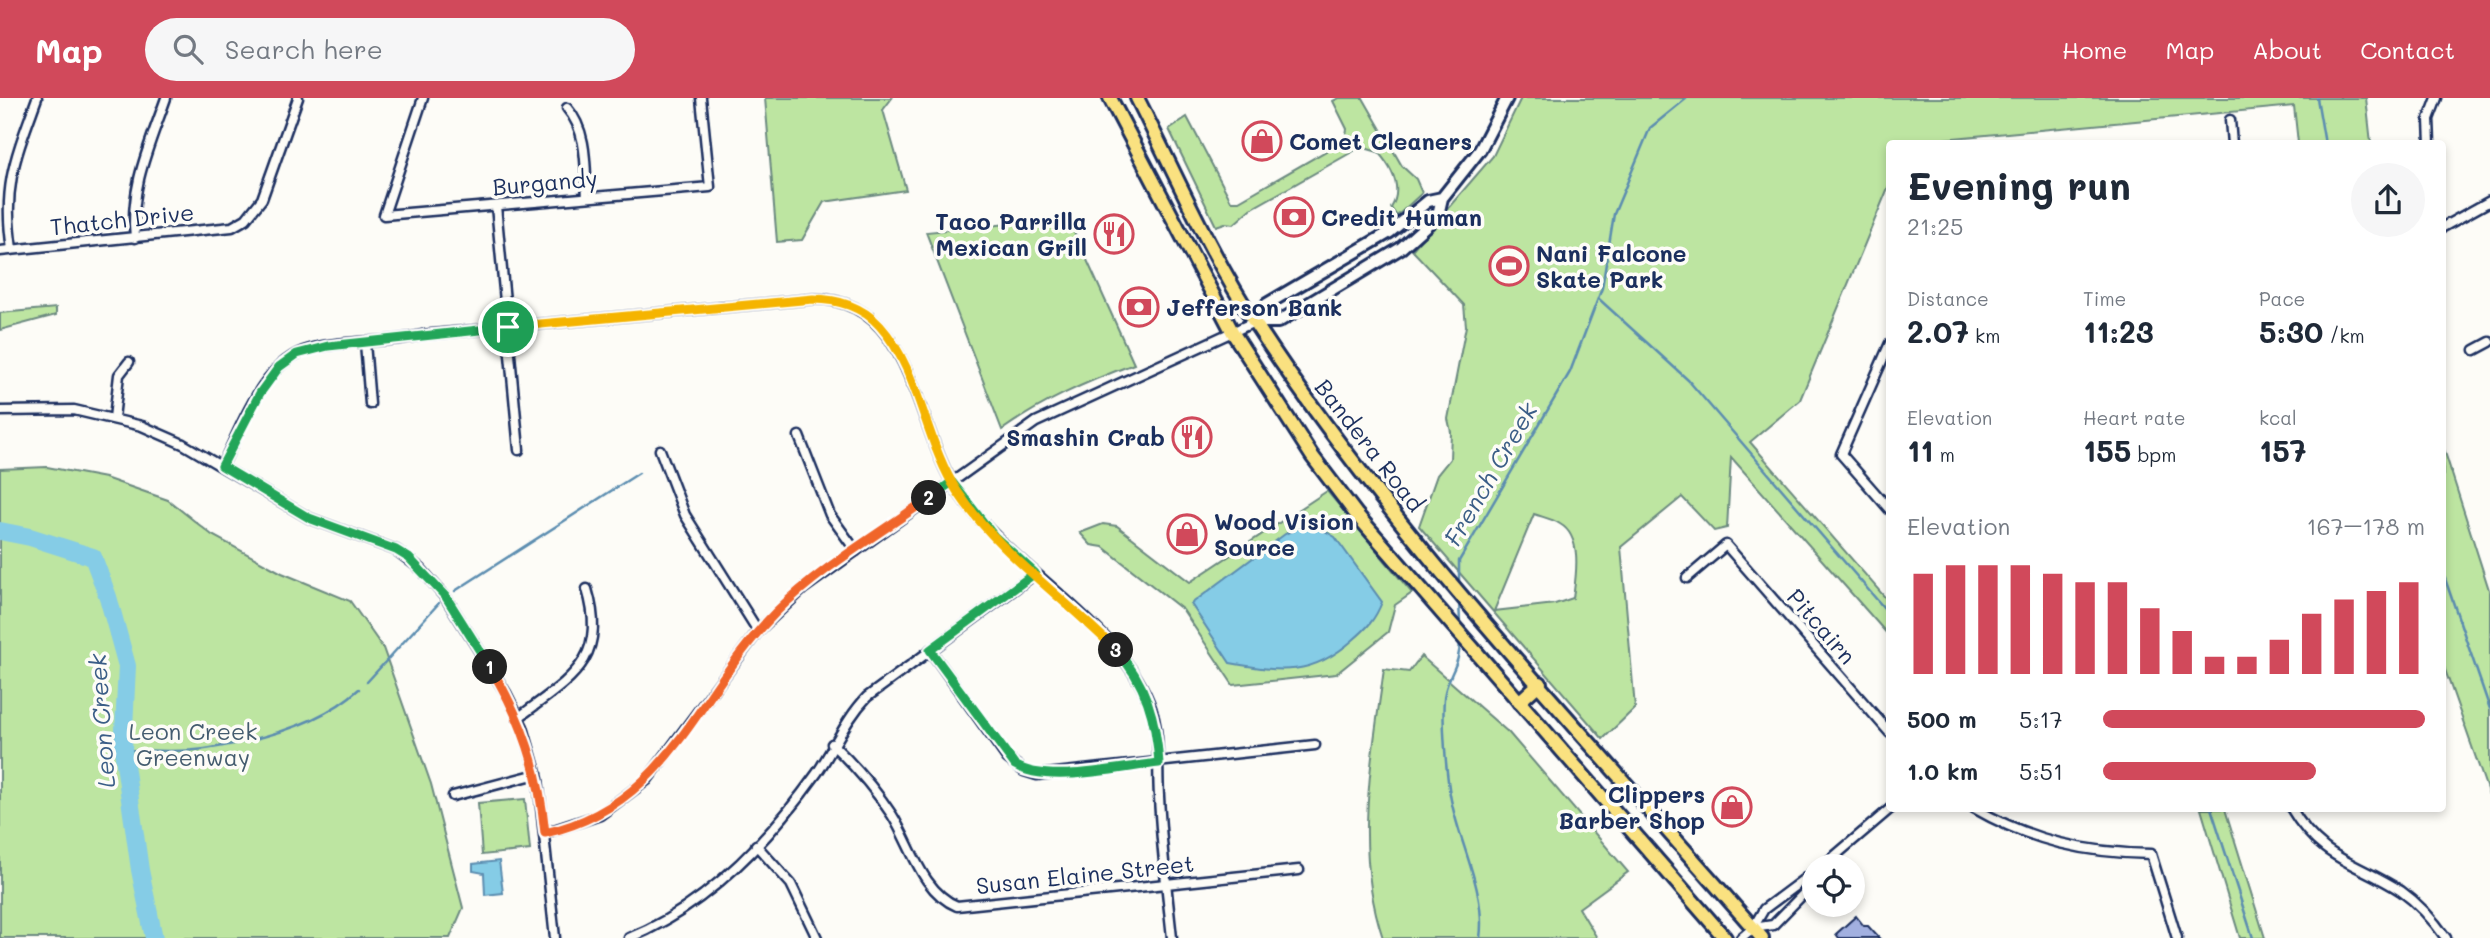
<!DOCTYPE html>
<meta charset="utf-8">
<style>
:root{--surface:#fff;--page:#f6f6f7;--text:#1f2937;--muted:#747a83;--accent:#d1495b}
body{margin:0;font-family:Mali,sans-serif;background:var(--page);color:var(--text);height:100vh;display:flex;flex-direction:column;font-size:26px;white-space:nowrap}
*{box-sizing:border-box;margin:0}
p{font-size:23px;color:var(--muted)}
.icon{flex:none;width:38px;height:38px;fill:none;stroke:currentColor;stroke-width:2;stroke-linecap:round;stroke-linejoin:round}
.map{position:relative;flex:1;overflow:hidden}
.sheet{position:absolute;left:1886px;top:42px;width:560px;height:672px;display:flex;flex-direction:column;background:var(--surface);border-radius:7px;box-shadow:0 4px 10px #0003}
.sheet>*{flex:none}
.tools{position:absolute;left:1802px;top:756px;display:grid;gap:14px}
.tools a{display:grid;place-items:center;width:63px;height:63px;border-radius:50%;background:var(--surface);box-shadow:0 4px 10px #0003;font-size:35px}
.pin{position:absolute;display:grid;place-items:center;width:60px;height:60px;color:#fff;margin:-30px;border:4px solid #fff;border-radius:50%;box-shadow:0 2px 7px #0007}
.km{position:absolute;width:35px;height:35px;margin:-18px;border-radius:50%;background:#222;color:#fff;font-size:19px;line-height:35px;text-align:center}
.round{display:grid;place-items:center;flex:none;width:74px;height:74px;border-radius:37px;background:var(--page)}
.overview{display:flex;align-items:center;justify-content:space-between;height:119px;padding:0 21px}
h1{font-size:38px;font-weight:700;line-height:52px}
.stats{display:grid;grid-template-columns:repeat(3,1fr);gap:10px;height:119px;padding:7px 21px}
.stats div{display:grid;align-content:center}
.stats b{font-size:30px;font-weight:700}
.stats small{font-size:19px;font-weight:400}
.stats p{font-size:19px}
.chart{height:196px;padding:14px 21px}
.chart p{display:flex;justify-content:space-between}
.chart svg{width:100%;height:126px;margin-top:7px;stroke:var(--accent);stroke-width:6}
ul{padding:0 21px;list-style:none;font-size:23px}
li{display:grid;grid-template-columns:112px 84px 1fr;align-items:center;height:52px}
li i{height:18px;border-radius:9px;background:var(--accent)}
header{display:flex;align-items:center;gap:42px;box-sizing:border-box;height:98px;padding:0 35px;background:var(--accent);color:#fff}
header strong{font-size:33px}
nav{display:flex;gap:38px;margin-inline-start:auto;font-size:24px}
.search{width:490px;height:63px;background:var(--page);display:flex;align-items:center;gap:18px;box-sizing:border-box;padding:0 24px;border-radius:38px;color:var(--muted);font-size:26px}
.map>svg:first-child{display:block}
.green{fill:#bde5a1;stroke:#6c8a80;stroke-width:2;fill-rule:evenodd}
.water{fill:#85cce6;stroke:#5b8db0;stroke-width:2}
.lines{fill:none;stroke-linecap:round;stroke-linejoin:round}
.stream{stroke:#5b8db0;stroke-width:2.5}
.river{stroke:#85cce6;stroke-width:18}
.building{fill:#a2b0e0;stroke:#1b2f5e;stroke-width:2}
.street-casing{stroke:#1b2f5e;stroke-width:13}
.secondary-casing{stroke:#1b2f5e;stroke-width:16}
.primary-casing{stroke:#1b2f5e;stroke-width:18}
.street{stroke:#fdfcf7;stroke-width:8}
.secondary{stroke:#fdfcf7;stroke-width:10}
.primary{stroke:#fae180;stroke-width:12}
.split-1-casing{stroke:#fff;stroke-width:14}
.split-2-casing{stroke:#fff;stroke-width:14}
.split-3-casing{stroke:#fff;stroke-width:14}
.split-4-casing{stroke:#fff;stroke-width:14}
.split-1{stroke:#22a559;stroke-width:9}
.split-2{stroke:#f0652b;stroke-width:9}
.split-3{stroke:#22a559;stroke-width:9}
.split-4{stroke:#f5b400;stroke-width:9}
.labels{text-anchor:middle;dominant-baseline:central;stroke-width:7;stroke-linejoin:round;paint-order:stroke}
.poi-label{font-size:23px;font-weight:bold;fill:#1b2f5e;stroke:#fdfcf7;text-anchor:start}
.street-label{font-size:23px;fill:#1b2f5e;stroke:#fdfcf7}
.park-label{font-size:23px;fill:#445c6f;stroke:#fdfcf7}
.water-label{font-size:24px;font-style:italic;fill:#3b5e87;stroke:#fdfcf7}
</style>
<header>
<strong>Map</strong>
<div class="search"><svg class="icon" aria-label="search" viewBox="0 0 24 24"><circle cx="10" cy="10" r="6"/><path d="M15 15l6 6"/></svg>Search here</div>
<nav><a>Home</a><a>Map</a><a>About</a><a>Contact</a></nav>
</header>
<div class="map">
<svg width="2490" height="840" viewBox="0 0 2490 840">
<rect width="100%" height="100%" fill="#fdfcf7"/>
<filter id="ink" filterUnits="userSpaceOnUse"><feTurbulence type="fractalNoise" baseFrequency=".0143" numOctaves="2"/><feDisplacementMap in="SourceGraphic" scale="14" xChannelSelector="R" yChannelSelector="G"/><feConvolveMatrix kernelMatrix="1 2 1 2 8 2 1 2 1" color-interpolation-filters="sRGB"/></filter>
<g filter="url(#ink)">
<g class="green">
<path d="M765,0H892L883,12L906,92L824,104L802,142L777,144Z"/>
<path d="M1339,0H1363L1402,68L1416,81L1422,95L1397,118L1391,110C1403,91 1393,71 1378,54L1361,49L1251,111L1234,126L1225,125L1216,128L1169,31L1187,19L1231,103H1239L1345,42L1347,31L1333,3Z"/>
<path d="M1521,0H2366L2371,45H2298L2294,8L1890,46V85L1800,302L1750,344L1890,505V539L1731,359L1727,430L1714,433L1682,399L1621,449L1635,610L1603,641L1419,428L1437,377L1450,361L1451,334L1448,321L1466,228L1464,207L1412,152L1493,58ZM1534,416C1542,419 1553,421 1560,426C1583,439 1576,478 1573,500L1555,506L1494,513Z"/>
<path d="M1068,120L1134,266C1086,284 1043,303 1002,332L926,134Z"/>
<path d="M56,210V217L0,232V215Z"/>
<path d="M2443,348L2490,495V700L2443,566Z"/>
<path d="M47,369L105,380L168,402L212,437L282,475L350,503L383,550L431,686L463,810L450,840H0V371Z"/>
<path d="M1327,393L1412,495L1395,507L1388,534L1336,576L1233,587L1183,512L1103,449L1091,447L1080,435L1103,426L1117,428L1190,484Z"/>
<path d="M1421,558L1509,635L1628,774L1579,810L1597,840H1383C1353,752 1372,661 1384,571L1409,574Z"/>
<path d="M525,701L530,752L482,757L478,705Z"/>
<path d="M2201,711H2225L2265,840H2240Z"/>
</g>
<g class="water">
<path d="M1310,424L1335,439L1382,504C1375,522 1367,530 1353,542C1311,579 1282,574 1230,565L1191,506L1285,436Z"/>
<path d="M499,763L503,795L485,797L484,775L473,773V766Z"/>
</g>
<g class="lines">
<g class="stream">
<path d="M2317,0L2325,46"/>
<path d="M1599,201L1688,282L1890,517"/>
<path d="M2443,475L2490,611"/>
<path d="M1459,488V463L1570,274L1602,190L1614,116L1650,30L1687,0"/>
<path d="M455,493L639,375"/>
<path d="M1459,501L1460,526"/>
<path d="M1460,543C1460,566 1450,574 1445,594C1441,612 1446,670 1449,690C1455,739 1487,790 1480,840"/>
<path d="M367,584L439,505"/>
<path d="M123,652C149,652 179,655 205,651C257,643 320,627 359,591"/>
<path d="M2211,710L2253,840"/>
</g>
<path class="river" d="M0,433L30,439L93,459L108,499L127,568L123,652L140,772L154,840"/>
</g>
<path class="building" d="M1856,818L1864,828H1868L1879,840H1839L1836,836Z"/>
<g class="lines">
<g class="street-casing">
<g id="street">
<path d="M423,0L384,117L710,89L701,0"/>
<path d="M567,10C588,34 585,69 587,99"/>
<path d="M2230,22L2232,46"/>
<path d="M2430,46L2429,21L2437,0"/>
<path d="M496,108L519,352"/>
<path d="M2443,129L2490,103"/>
<path d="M135,140C129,90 150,46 166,0"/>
<path d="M12,151C2,88 16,58 37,0"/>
<path d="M0,153L232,129L246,121L262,101L298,0"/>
<path d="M365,245L370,306"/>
<path d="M1890,245L1841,356L1890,412"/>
<path d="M2475,252L2490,244"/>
<path d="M0,313L74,312L142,328L183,346L309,420L396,452L421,471L446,500L506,595L523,629L538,681L555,840"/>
<path d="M114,320L119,277L129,264"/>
<path d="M799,338L830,417L856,453"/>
<path d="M660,352L685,417L758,533"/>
<path d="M222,368C242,329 262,263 310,251C346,241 386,246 422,237L813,201C914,199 914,330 958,394C1008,468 1117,524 1149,604C1161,634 1157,666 1159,698C1161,745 1167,793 1172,840"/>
<path d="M1687,480L1726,447L1890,635"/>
<path d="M930,552L1007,660L1024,673L1037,677L1315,647"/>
<path d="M518,620C569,581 609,563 587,491"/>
<path d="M832,646C854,667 875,691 892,717C911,747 922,794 957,808L1299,772"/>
<path d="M453,698L537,676"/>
<path d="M1974,710C2031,743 2086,755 2151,756L2177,840"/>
<path d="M2291,710C2322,763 2356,764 2401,793C2418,805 2434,823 2446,840"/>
<path d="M545,735L600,717L647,682L758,533L803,491L856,453L1036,324L1254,224"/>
<path d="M756,747L791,786L817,840"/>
<path d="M1823,768L1891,710"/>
<path d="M1753,830L1773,827L1815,784"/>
<path d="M629,840C706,809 769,742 817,675C835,649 845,622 867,599L1035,476"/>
<path d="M1741,840L1753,830L1764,811L1815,773"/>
</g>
</g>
<g class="secondary-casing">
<path id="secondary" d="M1442,100L1428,103L1390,134L1267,206L1254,224H1278L1401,150L1438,117L1442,100L1480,52L1507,0"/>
</g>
<g class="primary-casing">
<g id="primary">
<path d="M1110,0L1233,235L1312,358L1356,416L1725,840"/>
<path d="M1137,0C1175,75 1209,154 1255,225C1398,445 1590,641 1762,840"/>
<path d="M1519,604L1540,585"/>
</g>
</g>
<use href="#street" class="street"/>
<use href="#secondary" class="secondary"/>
<use href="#primary" class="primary"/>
</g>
</g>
<g class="lines" filter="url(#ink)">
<g class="split-1-casing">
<path id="split-1" d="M490,569L446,499L409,460L396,452L309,420L222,368L260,295L279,269L297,256L328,248L508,229"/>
</g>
<g class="split-2-casing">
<path id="split-2" d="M490,569C523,622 539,673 545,735C669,708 696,595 776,514C820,470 879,436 929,400"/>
</g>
<g class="split-3-casing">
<path id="split-3" d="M929,400L952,384L994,438L1035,475L930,552L1015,667C1047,687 1121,669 1159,665C1156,622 1146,584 1116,552"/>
</g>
<g class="split-4-casing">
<path id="split-4" d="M508,229L813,201C838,201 863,209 880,228C919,271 925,344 957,393C998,455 1064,499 1116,552"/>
</g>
<use href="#split-1" class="split-1"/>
<use href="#split-2" class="split-2"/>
<use href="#split-3" class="split-3"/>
<use href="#split-4" class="split-4"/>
</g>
<defs>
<g id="shop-ring" transform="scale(2.0125)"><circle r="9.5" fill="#fdfcf7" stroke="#d1495b" stroke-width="1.5"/><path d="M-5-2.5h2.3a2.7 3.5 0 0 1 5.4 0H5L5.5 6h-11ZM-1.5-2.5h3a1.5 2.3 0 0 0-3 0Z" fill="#d1495b"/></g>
<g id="bank-ring" transform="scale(2.0125)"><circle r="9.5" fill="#fdfcf7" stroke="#d1495b" stroke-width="1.5"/><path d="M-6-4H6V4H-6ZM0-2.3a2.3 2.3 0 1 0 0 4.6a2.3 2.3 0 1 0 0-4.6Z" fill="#d1495b"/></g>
<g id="restaurant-ring" transform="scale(2.0125)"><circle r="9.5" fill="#fdfcf7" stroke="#d1495b" stroke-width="1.5"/><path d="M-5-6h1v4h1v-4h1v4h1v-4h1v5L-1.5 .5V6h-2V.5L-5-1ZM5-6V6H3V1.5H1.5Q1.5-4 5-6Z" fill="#d1495b"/></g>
<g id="stadium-ring" transform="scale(2.0125)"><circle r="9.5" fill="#fdfcf7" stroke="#d1495b" stroke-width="1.5"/><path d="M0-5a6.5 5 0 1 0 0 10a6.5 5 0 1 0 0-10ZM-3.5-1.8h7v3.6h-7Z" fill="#d1495b"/></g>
</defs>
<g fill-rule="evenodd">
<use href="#shop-ring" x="1262" y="43"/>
<use href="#bank-ring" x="1294" y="119"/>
<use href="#restaurant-ring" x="1114" y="136"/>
<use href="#stadium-ring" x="1509" y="168"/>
<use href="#bank-ring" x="1139" y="209"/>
<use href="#restaurant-ring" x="1192" y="339"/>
<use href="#shop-ring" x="1187" y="436"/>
<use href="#shop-ring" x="1732" y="709"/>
</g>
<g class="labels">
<g class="poi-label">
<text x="1289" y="43">Comet Cleaners</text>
<text x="1321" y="119">Credit Human</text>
<text x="1087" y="123" text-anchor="end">Taco Parrilla<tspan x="1087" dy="26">Mexican Grill</tspan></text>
<text x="1536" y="155">Nani Falcone<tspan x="1536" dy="26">Skate Park</tspan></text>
<text x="1166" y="209">Jefferson Bank</text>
<text x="1165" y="339" text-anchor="end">Smashin Crab</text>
<text x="1214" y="423">Wood Vision<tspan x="1214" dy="26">Source</tspan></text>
<text x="1705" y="696" text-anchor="end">Clippers<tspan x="1705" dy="26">Barber Shop</tspan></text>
</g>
<g class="street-label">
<text transform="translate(545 84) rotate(-5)">Burgandy</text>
<text transform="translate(122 121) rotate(-6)">Thatch Drive</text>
<text transform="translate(1370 347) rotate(52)">Bandera Road</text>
<text transform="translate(1822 528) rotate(49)">Pitcairn</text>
<text transform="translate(1085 776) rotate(-6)">Susan Elaine Street</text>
</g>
<g class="park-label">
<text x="193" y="633">Leon Creek<tspan x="193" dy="26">Greenway</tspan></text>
</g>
<g class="water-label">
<text transform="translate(1490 376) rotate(-60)">French Creek</text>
<text transform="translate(101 623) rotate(-94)">Leon Creek</text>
</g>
</g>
</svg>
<div class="tools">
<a><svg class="icon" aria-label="locate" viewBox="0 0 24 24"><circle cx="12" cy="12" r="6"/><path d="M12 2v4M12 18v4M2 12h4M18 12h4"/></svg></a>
</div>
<div class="pin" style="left:508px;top:229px;background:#1e9e55"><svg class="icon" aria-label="arrive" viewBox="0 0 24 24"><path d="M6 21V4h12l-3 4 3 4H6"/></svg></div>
<b class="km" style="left:490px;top:569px">1</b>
<b class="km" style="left:929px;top:400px">2</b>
<b class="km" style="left:1116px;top:552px">3</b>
<section class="sheet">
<div class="overview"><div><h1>Evening run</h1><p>21:25</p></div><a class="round"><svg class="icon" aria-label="share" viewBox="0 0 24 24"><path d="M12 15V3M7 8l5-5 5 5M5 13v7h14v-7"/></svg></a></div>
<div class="stats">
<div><p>Distance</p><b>2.07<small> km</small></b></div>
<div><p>Time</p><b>11:23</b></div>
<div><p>Pace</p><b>5:30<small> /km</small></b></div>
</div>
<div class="stats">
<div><p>Elevation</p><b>11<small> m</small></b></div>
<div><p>Heart rate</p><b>155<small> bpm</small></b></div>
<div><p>kcal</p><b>157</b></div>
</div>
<div class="chart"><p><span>Elevation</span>167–178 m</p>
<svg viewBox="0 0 160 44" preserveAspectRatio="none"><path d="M5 44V9M15 44V6M25 44V6M35 44V6M45 44V9M55 44V12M65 44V12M75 44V21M85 44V29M95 44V38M105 44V38M115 44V32M125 44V23M135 44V18M145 44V15M155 44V12"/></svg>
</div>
<ul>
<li><b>500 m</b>5:17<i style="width:100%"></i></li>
<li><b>1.0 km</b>5:51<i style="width:66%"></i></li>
</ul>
</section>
</div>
